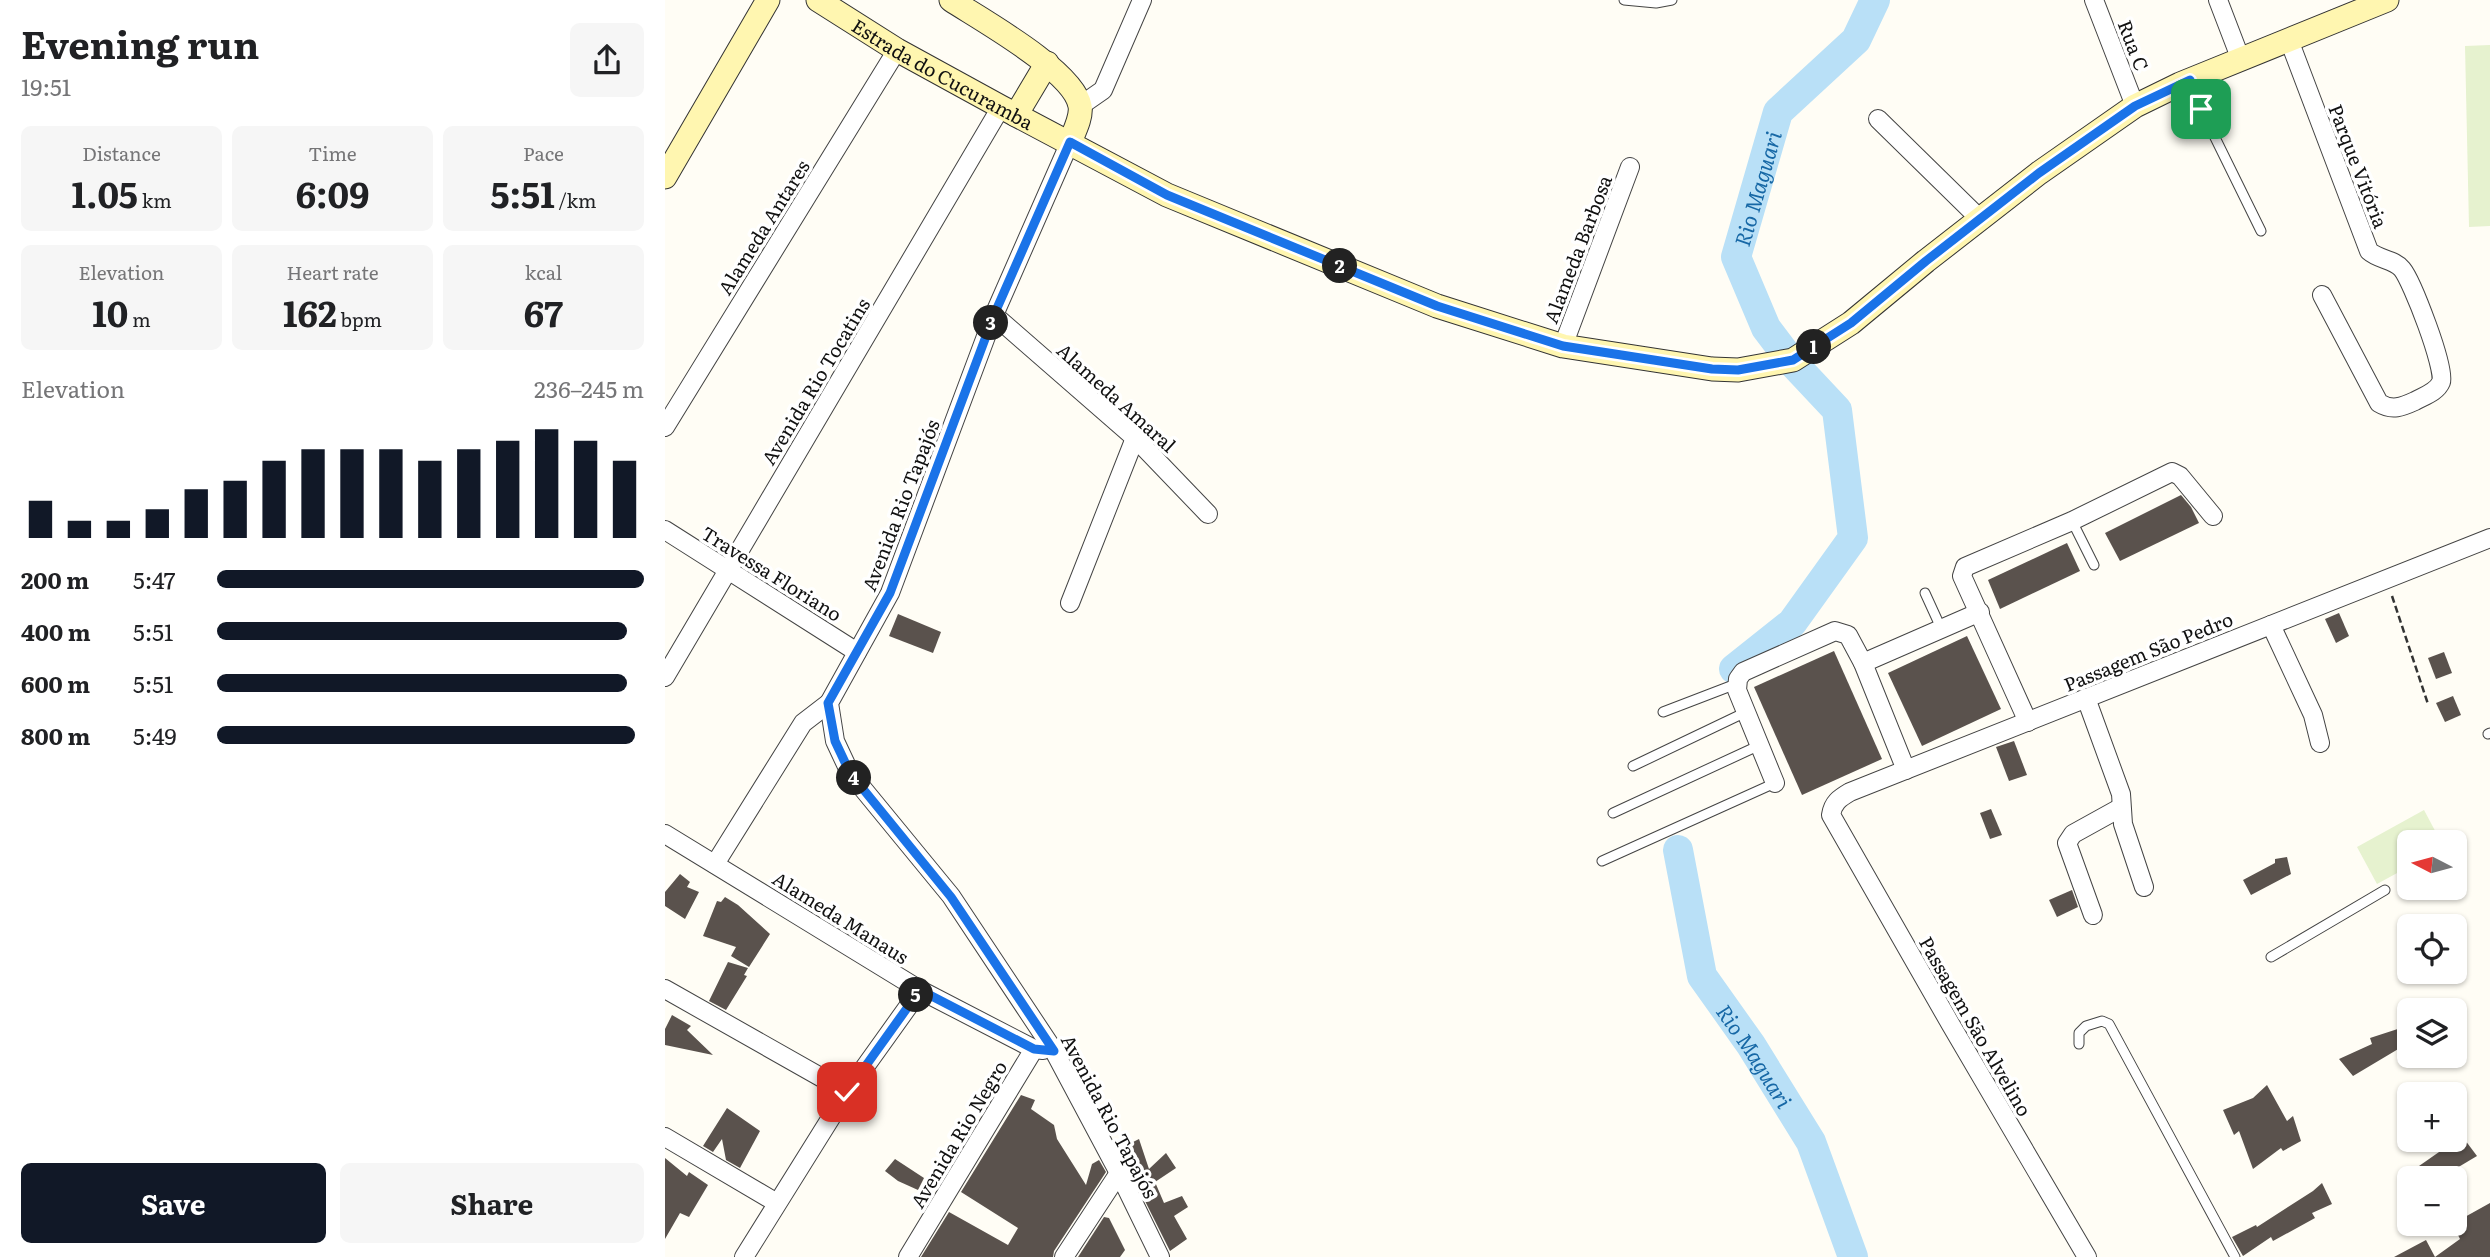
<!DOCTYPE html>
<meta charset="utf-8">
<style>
:root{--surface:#fff;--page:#f6f6f6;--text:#202124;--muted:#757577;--accent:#111827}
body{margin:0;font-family:Literata,serif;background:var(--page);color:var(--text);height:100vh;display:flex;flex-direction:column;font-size:26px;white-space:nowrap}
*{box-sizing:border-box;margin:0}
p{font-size:23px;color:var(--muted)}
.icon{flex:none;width:38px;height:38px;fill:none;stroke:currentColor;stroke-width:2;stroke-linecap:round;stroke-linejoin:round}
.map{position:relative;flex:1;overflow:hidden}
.details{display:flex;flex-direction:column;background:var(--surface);width:665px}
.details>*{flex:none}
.needle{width:46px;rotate:276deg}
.tools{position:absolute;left:1732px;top:830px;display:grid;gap:14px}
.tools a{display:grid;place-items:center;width:70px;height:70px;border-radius:10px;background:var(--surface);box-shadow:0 2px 5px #0004;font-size:35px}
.pin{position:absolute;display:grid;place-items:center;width:60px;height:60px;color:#fff;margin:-30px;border-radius:14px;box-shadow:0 4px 10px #0006}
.km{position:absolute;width:35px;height:35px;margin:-18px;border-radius:50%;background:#222;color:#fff;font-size:19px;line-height:35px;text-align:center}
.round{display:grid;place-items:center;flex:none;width:74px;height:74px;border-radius:10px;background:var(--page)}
.headline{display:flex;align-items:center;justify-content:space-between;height:119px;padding:0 21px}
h1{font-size:38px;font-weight:700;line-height:52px}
.stats{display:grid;grid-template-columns:repeat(3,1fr);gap:10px;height:119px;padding:7px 21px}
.stats div{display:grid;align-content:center;border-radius:10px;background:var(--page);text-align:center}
.stats b{font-size:35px;font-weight:700}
.stats small{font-size:19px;font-weight:400}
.stats p{font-size:19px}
.chart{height:196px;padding:14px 21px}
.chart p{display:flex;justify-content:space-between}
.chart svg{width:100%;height:126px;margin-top:7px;stroke:var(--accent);stroke-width:6}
.cta{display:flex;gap:14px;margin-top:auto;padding:14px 21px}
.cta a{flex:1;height:80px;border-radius:10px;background:var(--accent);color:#fff;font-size:28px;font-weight:700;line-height:80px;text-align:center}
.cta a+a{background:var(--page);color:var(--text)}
ul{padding:0 21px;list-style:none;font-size:23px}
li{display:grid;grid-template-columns:112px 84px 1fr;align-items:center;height:52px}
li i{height:18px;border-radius:9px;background:var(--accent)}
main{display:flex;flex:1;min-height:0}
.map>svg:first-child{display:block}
.pitch{fill:#e6f2cf}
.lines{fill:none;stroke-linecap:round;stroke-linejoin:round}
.river{stroke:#b9e0f7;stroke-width:30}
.building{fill:#5a524d}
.lane-casing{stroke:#444;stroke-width:11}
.street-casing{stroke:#444;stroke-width:20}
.secondary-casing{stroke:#333;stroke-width:25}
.path{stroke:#333;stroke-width:2.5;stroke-dasharray:7 3.5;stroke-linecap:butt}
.lane{stroke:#fff;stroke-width:9}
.street{stroke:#fff;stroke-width:18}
.secondary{stroke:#fff6b0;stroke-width:23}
.route-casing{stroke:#fff;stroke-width:14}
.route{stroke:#1a73e8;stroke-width:9}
.labels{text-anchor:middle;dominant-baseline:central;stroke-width:7;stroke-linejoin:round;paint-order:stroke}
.street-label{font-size:19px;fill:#111;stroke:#fff}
.water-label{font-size:21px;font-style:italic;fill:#1768a6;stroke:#fff}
</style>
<main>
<section class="details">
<div class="headline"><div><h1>Evening run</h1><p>19:51</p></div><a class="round"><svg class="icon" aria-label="share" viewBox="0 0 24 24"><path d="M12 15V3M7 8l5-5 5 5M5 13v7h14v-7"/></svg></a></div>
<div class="stats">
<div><p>Distance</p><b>1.05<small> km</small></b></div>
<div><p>Time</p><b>6:09</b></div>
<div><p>Pace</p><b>5:51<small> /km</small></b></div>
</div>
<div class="stats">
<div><p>Elevation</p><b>10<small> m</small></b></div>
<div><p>Heart rate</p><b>162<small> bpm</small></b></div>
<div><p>kcal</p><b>67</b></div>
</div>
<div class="chart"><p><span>Elevation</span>236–245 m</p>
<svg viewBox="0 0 160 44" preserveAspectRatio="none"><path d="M5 44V31M15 44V38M25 44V38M35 44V34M45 44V27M55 44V24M65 44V17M75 44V13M85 44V13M95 44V13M105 44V17M115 44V13M125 44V10M135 44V6M145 44V10M155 44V17"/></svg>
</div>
<ul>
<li><b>200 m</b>5:47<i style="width:100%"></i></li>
<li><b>400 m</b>5:51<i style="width:96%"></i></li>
<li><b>600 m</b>5:51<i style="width:96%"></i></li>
<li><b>800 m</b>5:49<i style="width:98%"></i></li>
</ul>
<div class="cta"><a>Save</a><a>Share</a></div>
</section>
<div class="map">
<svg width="1825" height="1257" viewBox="0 0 1825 1257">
<rect width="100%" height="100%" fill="#fffdf5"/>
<g class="pitch">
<path d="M1825,45V226L1804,227L1800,46Z"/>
<path d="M1759,810L1776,842H1745V866L1712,884L1692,847Z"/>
</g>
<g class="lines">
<g class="river">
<path id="s1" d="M1069,669L1127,623L1188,538L1172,410L1126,361L1101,328L1071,257L1113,112L1191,40L1210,0"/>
<path id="s2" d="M1013,850L1037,976L1086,1045L1146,1142L1188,1257"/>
</g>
</g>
<g class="building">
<path d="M1516,495L1526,507L1534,523L1455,561L1440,533Z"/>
<path d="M1402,543L1415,571L1335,609L1323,580Z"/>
<path d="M1674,613L1684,636L1671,643L1660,619Z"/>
<path d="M233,614L276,632L268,653L224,636Z"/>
<path d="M1302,636L1336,709L1257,746L1223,673Z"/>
<path d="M1169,651L1217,759L1137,795L1089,687Z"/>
<path d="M1779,652L1787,673L1771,679L1763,658Z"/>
<path d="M1788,696L1796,715L1780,722L1771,703Z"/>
<path d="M1349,741L1362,775L1344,781L1331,747Z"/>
<path d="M1326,809L1337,835L1325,839L1315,813Z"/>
<path d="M1622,857L1626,874L1586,895L1578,880L1610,863V859Z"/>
<path d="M15,874L25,882L22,887L34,892L20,919L0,906V892Z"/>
<path d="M1407,890L1413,907L1392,917L1384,900Z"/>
<path d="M60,897L73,905L105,934L84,967L66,956L71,947L38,936L52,901L56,902Z"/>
<path d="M63,962L83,968L79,975L82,976L61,1010L44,1001Z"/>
<path d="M7,1015L26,1026L22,1030L48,1055L0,1045V1029Z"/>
<path d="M1745,1025V1042L1688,1076L1674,1059L1707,1044L1705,1038Z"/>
<path d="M1602,1085L1622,1121L1628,1116L1636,1141L1618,1151L1616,1148L1588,1169L1574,1131L1569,1135L1558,1110L1588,1098Z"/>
<path d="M356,1095L370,1100L366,1109L389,1125L392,1139L421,1185L427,1164L434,1160L441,1172L389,1251L388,1257H256L284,1212L343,1245L353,1228L296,1192Z"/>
<path d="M62,1108L95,1131L75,1168L61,1160L57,1139L48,1152L38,1146Z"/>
<path d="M1797,1136L1812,1156L1775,1178H1761L1754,1166Z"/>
<path d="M474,1139L484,1169L501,1153L511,1168L490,1182L499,1203L517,1196L523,1207L509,1216L522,1239L505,1251L454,1149Z"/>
<path d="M0,1158L22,1176L24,1172L43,1185L24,1217L15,1213L0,1239Z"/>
<path d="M230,1159L259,1178L253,1190L233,1181L220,1171Z"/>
<path d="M1657,1183L1667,1204L1647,1213L1650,1218L1608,1241L1606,1237L1578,1256L1567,1237L1591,1225L1592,1227L1648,1191Z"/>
<path d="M1825,1203V1257H1729L1761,1240L1770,1257L1795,1239L1791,1231L1802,1225L1798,1218Z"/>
<path d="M439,1217L444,1218L460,1250L455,1257H413Z"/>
</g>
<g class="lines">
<g class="lane-casing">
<g id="lane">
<path d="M959,0L991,3L1007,0"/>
<path d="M1525,81L1536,109L1596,231"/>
<path d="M1407,521L1429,565"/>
<path d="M1260,593L1276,628"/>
<path d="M998,712L1071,684"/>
<path d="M1823,734L1825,733"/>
<path d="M968,766L1081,712"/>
<path d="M948,813L1095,745"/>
<path d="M937,861L1110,783"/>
<path d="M1606,957L1720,890"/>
<path d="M1414,1044V1033L1421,1026L1437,1021L1444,1024L1570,1257"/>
</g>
</g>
<g class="street-casing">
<g id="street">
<path d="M1429,0L1470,106"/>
<path d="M1553,0L1576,60"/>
<path d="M1624,40L1704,251C1714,260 1729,259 1737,269C1747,281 1781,369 1776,382C1772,392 1759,396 1750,401C1737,407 1727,411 1714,403L1657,295"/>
<path d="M415,106L438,90L477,0"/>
<path d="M1213,119L1315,219"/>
<path d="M405,142L329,315L225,593L164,703L170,741L185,773L286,896L389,1051L454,1173L495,1257"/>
<path d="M329,315L470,438L543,514"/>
<path d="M898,346L965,167"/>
<path d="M0,427L232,50"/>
<path d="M0,530L192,652"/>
<path d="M405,603L470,438"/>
<path d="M1606,625L1648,715L1655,743"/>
<path d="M1198,663L1315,612"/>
<path d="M0,677L336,107"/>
<path d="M1421,698L1456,794L1458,824L1479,887"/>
<path d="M1363,722L1297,576L1300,567L1407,521L1507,472L1515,476L1548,516"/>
<path d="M1110,783L1072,690L1073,679L1078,672L1170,631L1183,635L1198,663L1241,770"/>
<path d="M0,834L255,990L369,1049"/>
<path d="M50,864L138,723L164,703"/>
<path d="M1428,915L1402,843L1408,834L1455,808"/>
<path d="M0,989L182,1092"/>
<path d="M0,1137L112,1203"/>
<path d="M79,1257L182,1092L255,990"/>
<path d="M243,1257L369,1049L378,1050"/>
<path d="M399,1257L454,1173"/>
<path d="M1422,1257L1286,1025L1166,815C1168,802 1175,798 1185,792L1825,538"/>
</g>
</g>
<g class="secondary-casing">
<g id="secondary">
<path id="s3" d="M153,0L232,50L336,107L502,195L772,306L898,346L1047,369L1073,370L1128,360L1186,323L1261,261L1374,173L1470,106L1515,84L1722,0"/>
<path d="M286,0C315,19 409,71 415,106C417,117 409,132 405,142"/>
<path d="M351,115L382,63"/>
<path d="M0,177L103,0"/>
</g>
</g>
<path class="path" d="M1727,596L1763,704"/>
<use href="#lane" class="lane"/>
<use href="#street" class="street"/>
<use href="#secondary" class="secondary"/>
</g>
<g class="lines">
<g class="route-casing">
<path id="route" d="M182,1092L255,990L369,1049L389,1051L286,897L185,773L170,741L163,703L225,593L329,315L405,142L502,195L772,306L898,346L1047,369L1073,370L1128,360L1186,323L1261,261L1374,173L1470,106L1525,80L1536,109"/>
</g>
<use href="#route" class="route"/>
</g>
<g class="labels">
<g class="street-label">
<text transform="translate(1469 45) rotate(69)">Rua C</text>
<text stroke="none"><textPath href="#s3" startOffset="145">Estrada do Cucuramba</textPath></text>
<text transform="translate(1694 166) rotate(69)">Parque Vitória</text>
<text transform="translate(98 227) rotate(-58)">Alameda Antares</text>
<text transform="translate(912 249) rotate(-69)">Alameda Barbosa</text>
<text transform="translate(150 381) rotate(-59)">Avenida Rio Tocatins</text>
<text transform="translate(452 397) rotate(42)">Alameda Amaral</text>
<text transform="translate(235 505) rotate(-69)">Avenida Rio Tapajós</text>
<text transform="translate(107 573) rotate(32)">Travessa Floriano</text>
<text transform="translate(1483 651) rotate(-22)">Passagem São Pedro</text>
<text transform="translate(176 917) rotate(32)">Alameda Manaus</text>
<text transform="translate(1311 1026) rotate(60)">Passagem São Alvelino</text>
<text transform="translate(445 1116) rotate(62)">Avenida Rio Tapajós</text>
<text transform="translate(293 1134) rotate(-59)">Avenida Rio Negro</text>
</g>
<g class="water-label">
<text stroke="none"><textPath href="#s1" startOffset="565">Rio Maguari</textPath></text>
<text stroke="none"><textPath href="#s2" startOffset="224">Rio Maguari</textPath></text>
</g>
</g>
</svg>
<div class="tools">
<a><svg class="needle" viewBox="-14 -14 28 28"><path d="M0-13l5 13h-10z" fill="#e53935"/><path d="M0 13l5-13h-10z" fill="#757577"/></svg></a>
<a><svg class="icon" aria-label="locate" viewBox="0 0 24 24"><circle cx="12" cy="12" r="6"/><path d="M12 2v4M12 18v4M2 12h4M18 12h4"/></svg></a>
<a><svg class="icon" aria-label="layers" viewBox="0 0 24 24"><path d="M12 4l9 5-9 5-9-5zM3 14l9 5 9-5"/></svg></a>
<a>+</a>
<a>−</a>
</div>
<div class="pin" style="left:1536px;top:109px;background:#1e9e55"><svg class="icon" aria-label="arrive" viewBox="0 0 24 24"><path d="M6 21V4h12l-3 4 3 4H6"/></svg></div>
<div class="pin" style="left:182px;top:1092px;background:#d93025"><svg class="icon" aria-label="check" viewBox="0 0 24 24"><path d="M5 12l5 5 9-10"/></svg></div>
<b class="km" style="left:1149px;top:347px">1</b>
<b class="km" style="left:675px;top:266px">2</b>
<b class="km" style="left:326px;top:323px">3</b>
<b class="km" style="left:189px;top:778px">4</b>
<b class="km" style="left:251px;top:995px">5</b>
</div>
</main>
